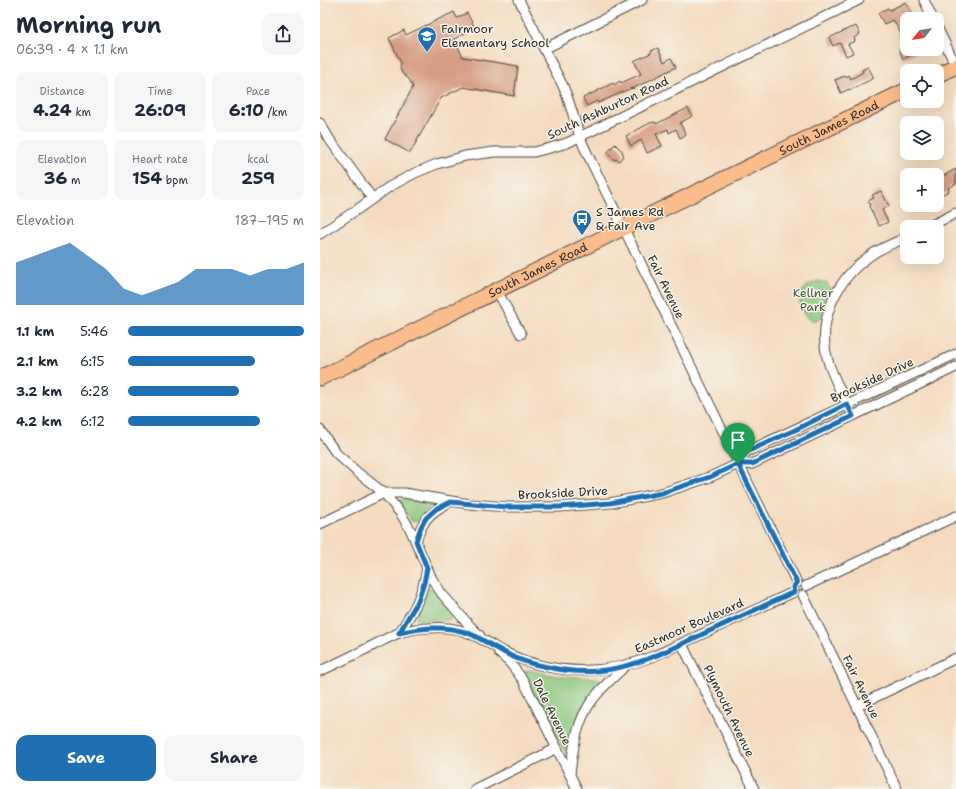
<!DOCTYPE html>
<meta charset="utf-8">
<style>
:root{--surface:#fff;--page:#f6f6f7;--text:#1f2937;--muted:#747a83;--accent:#1f6fb2}
body{margin:0;font-family:"Shantell Sans",sans-serif;background:var(--page);color:var(--text);height:100vh;display:flex;flex-direction:column;font-size:15px;white-space:nowrap}
*{box-sizing:border-box;margin:0}
p{font-size:13px;color:var(--muted)}
.icon{flex:none;width:22px;height:22px;fill:none;stroke:currentColor;stroke-width:2;stroke-linecap:round;stroke-linejoin:round}
.map{position:relative;flex:1;overflow:hidden}
.drawer{display:flex;flex-direction:column;background:var(--surface);width:320px}
.drawer>*{flex:none}
.needle{width:26px;rotate:240deg}
.tools{position:absolute;left:580px;top:12px;display:grid;gap:8px}
.tools a{display:grid;place-items:center;width:44px;height:44px;border-radius:8px;background:var(--surface);box-shadow:0 4px 16px #0002;font-size:20px}
.pin{position:absolute;display:grid;place-items:center;width:34px;height:34px;color:#fff;margin:-41px -17px;border-radius:50% 50% 50% 0;rotate:-45deg;box-shadow:0 0 4px #0007}
.pin .icon{rotate:45deg}
.round{display:grid;place-items:center;flex:none;width:42px;height:42px;border-radius:12px;background:var(--page)}
.head{display:flex;align-items:center;justify-content:space-between;height:68px;padding:0 16px}
h1{font-size:22px;font-weight:700;line-height:30px}
.figures{display:grid;grid-template-columns:repeat(3,1fr);gap:6px;height:68px;padding:4px 16px}
.figures div{display:grid;align-content:center;border-radius:10px;background:var(--page);text-align:center}
.figures b{font-size:17px;font-weight:700}
.figures small{font-size:11px;font-weight:400}
.figures p{font-size:11px}
.chart{height:112px;padding:8px 16px}
.chart p{display:flex;justify-content:space-between}
.chart svg{width:100%;height:72px;margin-top:4px;fill:var(--accent);opacity:.7}
.action{display:flex;gap:8px;margin-top:auto;padding:8px 16px}
.action a{flex:1;height:46px;border-radius:12px;background:var(--accent);color:#fff;font-size:16px;font-weight:700;line-height:46px;text-align:center}
.action a+a{background:var(--page);color:var(--text)}
ul{padding:0 16px;list-style:none;font-size:13px}
li{display:grid;grid-template-columns:64px 48px 1fr;align-items:center;height:30px}
li i{height:10px;border-radius:5px;background:var(--accent)}
main{display:flex;flex:1;min-height:0}
.map>svg:first-child{display:block}
.green{fill:#89c77e;stroke:#5a7954}
.building{fill:#d59d81}
.lines{fill:none;stroke-linecap:round;stroke-linejoin:round}
.minor-casing{stroke:#494541;stroke-width:11}
.primary-casing{stroke:#494541;stroke-width:17}
.minor{stroke:#fff;stroke-width:9}
.primary{stroke:#f9bc8a;stroke-width:15}
.route-casing{stroke:#fff;stroke-width:8}
.route{stroke:#1f6fb2;stroke-width:5}
.labels{text-anchor:middle;dominant-baseline:central;stroke-width:3;stroke-linejoin:round;paint-order:stroke}
.poi-label{font-size:12px;fill:#2b2b2b;stroke:#f7f3e8;text-anchor:start}
.street-label{font-size:12px;fill:#2b2b2b;stroke:#f7f3e8}
.park-label{font-size:12px;fill:#475a44;stroke:#f7f3e8}
</style>
<main>
<section class="drawer">
<div class="head"><div><h1>Morning run</h1><p>06:39 · 4 × 1.1 km</p></div><a class="round"><svg class="icon" aria-label="share" viewBox="0 0 24 24"><path d="M12 15V3M7 8l5-5 5 5M5 13v7h14v-7"/></svg></a></div>
<div class="figures">
<div><p>Distance</p><b>4.24<small> km</small></b></div>
<div><p>Time</p><b>26:09</b></div>
<div><p>Pace</p><b>6:10<small> /km</small></b></div>
</div>
<div class="figures">
<div><p>Elevation</p><b>36<small> m</small></b></div>
<div><p>Heart rate</p><b>154<small> bpm</small></b></div>
<div><p>kcal</p><b>259</b></div>
</div>
<div class="chart"><p><span>Elevation</span>187–195 m</p>
<svg viewBox="0 0 160 44" preserveAspectRatio="none"><path d="M0 44V18L10 14L20 10L30 6L40 14L50 22L60 34L70 38L80 34L90 30L100 22L110 22L120 22L130 26L140 22L150 22L160 18V44z"/></svg>
</div>
<ul>
<li><b>1.1 km</b>5:46<i style="width:100%"></i></li>
<li><b>2.1 km</b>6:15<i style="width:72%"></i></li>
<li><b>3.2 km</b>6:28<i style="width:63%"></i></li>
<li><b>4.2 km</b>6:12<i style="width:75%"></i></li>
</ul>
<div class="action"><a>Save</a><a>Share</a></div>
</section>
<div class="map">
<svg width="636" height="789" viewBox="0 0 636 789">
<rect width="100%" height="100%" fill="#f7f3e8"/>
<filter id="ink" filterUnits="userSpaceOnUse"><feTurbulence type="fractalNoise" baseFrequency=".025" numOctaves="2"/><feDisplacementMap in="SourceGraphic" scale="8" xChannelSelector="R" yChannelSelector="G"/><feConvolveMatrix kernelMatrix="1 2 1 2 8 2 1 2 1" color-interpolation-filters="sRGB"/></filter>
<filter id="wash" filterUnits="userSpaceOnUse"><feTurbulence type="fractalNoise" baseFrequency=".012" numOctaves="4" result="noise"/><feDisplacementMap in="SourceGraphic" scale="16" xChannelSelector="R" yChannelSelector="G"/><feGaussianBlur stdDeviation="0.9" result="paint"/><feColorMatrix in="noise" values="0 0 0 0 0 0 0 0 0 0 0 0 0 0 0 0 0 1.4 0 .05"/><feComposite in="paint" operator="in"/></filter>
<g filter="url(#wash)">
<rect width="100%" height="100%" fill="#f4dbbf"/>
<g class="green">
<path d="M498,281L507,283L510,289L502,316C487,334 463,290 498,281Z"/>
<path d="M83,498L109,504L111,505L97,522L91,521L89,516L79,504V502Z"/>
<path d="M109,587C114,589 128,611 133,616L130,620C124,620 99,621 96,619L107,589Z"/>
<path d="M208,670L236,676L278,678L280,680V684C268,697 258,713 253,730C251,737 252,747 246,751L244,750L242,747L205,676V672Z"/>
</g>
<g id="blocks">
<g class="building">
<path d="M586,2L591,12L588,14L590,19H587V44L573,20L564,24L558,13L568,8L570,10Z"/>
<path d="M134,12L137,18L147,13L155,28L134,39L143,57L198,66L194,96L143,87L121,98L90,153L65,139L93,87L89,79L82,73L80,68L81,63L69,38L84,30L86,35Z"/>
<path d="M536,26L540,34L534,38L535,41L528,44L533,53L526,56L520,43L513,46L509,38L532,27V28Z"/>
<path d="M587,45V49H602L583,59L579,49Z"/>
<path d="M338,48L344,62L351,58L356,67L312,89V88L278,103L277,101L267,106L263,98L293,83L294,85L300,81L301,83L321,74L314,61L331,53V51Z"/>
<path d="M548,67L554,78L530,90L529,89L521,93L515,80L525,76L526,77L529,75L531,79L543,72L542,70Z"/>
<path d="M368,108L372,116L360,123L366,135L360,138L356,129L349,133L348,129L336,134L342,146L327,153L321,140L311,146L306,136L330,123L335,122L336,124Z"/>
<path d="M295,144L303,152L302,153L304,155L299,161L296,159L295,160L287,153Z"/>
<path d="M636,169V184L628,188L629,191L621,195L617,186V179Z"/>
<path d="M561,191L569,206L562,210L568,222L559,226L549,206L550,205L548,201L554,198L552,195Z"/>
</g>
</g>
</g>
<g filter="url(#ink)">
<use href="#blocks" fill-opacity="0" stroke="#494541" stroke-width="1"/>
<g class="lines">
<g class="minor-casing">
<g id="minor">
<path d="M199,0L243,86C252,107 256,129 265,149L477,583"/>
<path d="M604,0L613,19"/>
<path d="M617,27L636,66"/>
<path d="M224,49L322,0"/>
<path d="M0,123L10,140L52,198"/>
<path d="M608,227L636,213"/>
<path d="M0,234L38,209L69,187L95,173L117,164L145,156L174,152H214L230,148L247,143L539,0"/>
<path d="M177,291L201,334"/>
<path d="M529,408C522,394 514,379 509,364C495,322 516,279 551,255C562,247 575,243 587,237"/>
<path d="M0,430L16,453L37,472L64,493L81,514L91,531L112,579L122,594L150,626L160,636"/>
<path d="M418,464L426,452L636,354"/>
<path d="M0,524L64,493H84L149,504L187,507H239L290,503L342,493L390,477L418,464H432L636,367"/>
<path d="M96,541C103,519 110,512 130,502"/>
<path d="M486,586L636,516"/>
<path d="M483,595L577,789"/>
<path d="M79,633C95,609 102,596 107,568"/>
<path d="M362,644L434,789"/>
<path d="M179,653L190,663L203,680L257,789"/>
<path d="M0,671C18,663 36,654 54,645C62,641 71,636 79,633C88,630 99,628 109,628C127,626 146,630 161,639C169,642 175,648 182,651C232,676 283,676 334,656L474,592"/>
<path d="M537,706L636,658"/>
<path d="M250,774C253,747 257,719 274,698C283,686 294,677 305,666"/>
<path d="M155,789L237,748"/>
</g>
</g>
<g class="primary-casing">
<g id="primary">
<path d="M617,75L636,66"/>
<path id="s1" d="M0,378L303,228L587,90"/>
</g>
</g>
<use href="#minor" class="minor"/>
<use href="#primary" class="primary"/>
</g>
</g>
<g class="lines" filter="url(#ink)">
<g class="route-casing">
<path id="route" d="M418,464L390,477L342,493L290,503L240,507H187L130,502L116,509L106,518L101,527L96,541L107,568L104,583L98,601L79,633C101,628 123,625 145,632C158,636 168,644 180,650C193,658 208,663 223,666C240,670 259,673 277,671C315,668 349,650 383,634C413,620 443,606 474,592L473,587L477,583L418,464L426,452L475,430L527,404L533,416L432,464H418"/>
</g>
<use href="#route" class="route"/>
</g>
<defs>
<g id="school-pin" transform="scale(1)"><path d="M0 17L-7.5 6A9.5 9.5 0 1 1 7.5 6Z" fill="#1f6fb2" stroke="#f7f3e8"/><path d="M0-5L7-2L0 1L-7-2ZM-4 1L0 2.5L4 1V4Q0 6-4 4Z" fill="#fff"/></g>
<g id="bus-pin" transform="scale(1)"><path d="M0 17L-7.5 6A9.5 9.5 0 1 1 7.5 6Z" fill="#1f6fb2" stroke="#f7f3e8"/><path d="M-5-6H5V4H4V6H2V4H-2V6H-4V4H-5ZM-3.5-4V0h7V-4ZM-3.5 1.2v1.5H-2V1.2ZM2 1.2v1.5H3.5V1.2Z" fill="#fff"/></g>
</defs>
<g fill-rule="evenodd">
<use href="#school-pin" x="107" y="36"/>
<use href="#bus-pin" x="262" y="219"/>
</g>
<g class="labels">
<g class="poi-label">
<text x="121" y="29">Fairmoor<tspan x="121" dy="14">Elementary School</tspan></text>
<text x="276" y="212">S James Rd<tspan x="276" dy="14">&amp; Fair Ave</tspan></text>
</g>
<g class="street-label">
<text transform="translate(288 108) rotate(-25)">South Ashburton Road</text>
<text stroke="none"><textPath href="#s1" startOffset="567">South James Road</textPath></text>
<text stroke="none"><textPath href="#s1" startOffset="243">South James Road</textPath></text>
<text transform="translate(346 287) rotate(64)">Fair Avenue</text>
<text transform="translate(552 380) rotate(-25)">Brookside Drive</text>
<text transform="translate(243 493) rotate(-3)">Brookside Drive</text>
<text transform="translate(369 626) rotate(-24)">Eastmoor Boulevard</text>
<text transform="translate(541 687) rotate(64)">Fair Avenue</text>
<text transform="translate(409 711) rotate(64)">Plymouth Avenue</text>
<text transform="translate(232 712) rotate(64)">Dale Avenue</text>
</g>
<g class="park-label">
<text x="493" y="293">Kellner<tspan x="493" dy="14">Park</tspan></text>
</g>
</g>
</svg>
<div class="tools">
<a><svg class="needle" viewBox="-14 -14 28 28"><path d="M0-13l5 13h-10z" fill="#e53935"/><path d="M0 13l5-13h-10z" fill="#747a83"/></svg></a>
<a><svg class="icon" aria-label="locate" viewBox="0 0 24 24"><circle cx="12" cy="12" r="6"/><path d="M12 2v4M12 18v4M2 12h4M18 12h4"/></svg></a>
<a><svg class="icon" aria-label="layers" viewBox="0 0 24 24"><path d="M12 4l9 5-9 5-9-5zM3 14l9 5 9-5"/></svg></a>
<a>+</a>
<a>−</a>
</div>
<div class="pin" style="left:418px;top:464px;background:#1e9e55"><svg class="icon" aria-label="arrive" viewBox="0 0 24 24"><path d="M6 21V4h12l-3 4 3 4H6"/></svg></div>
</div>
</main>
